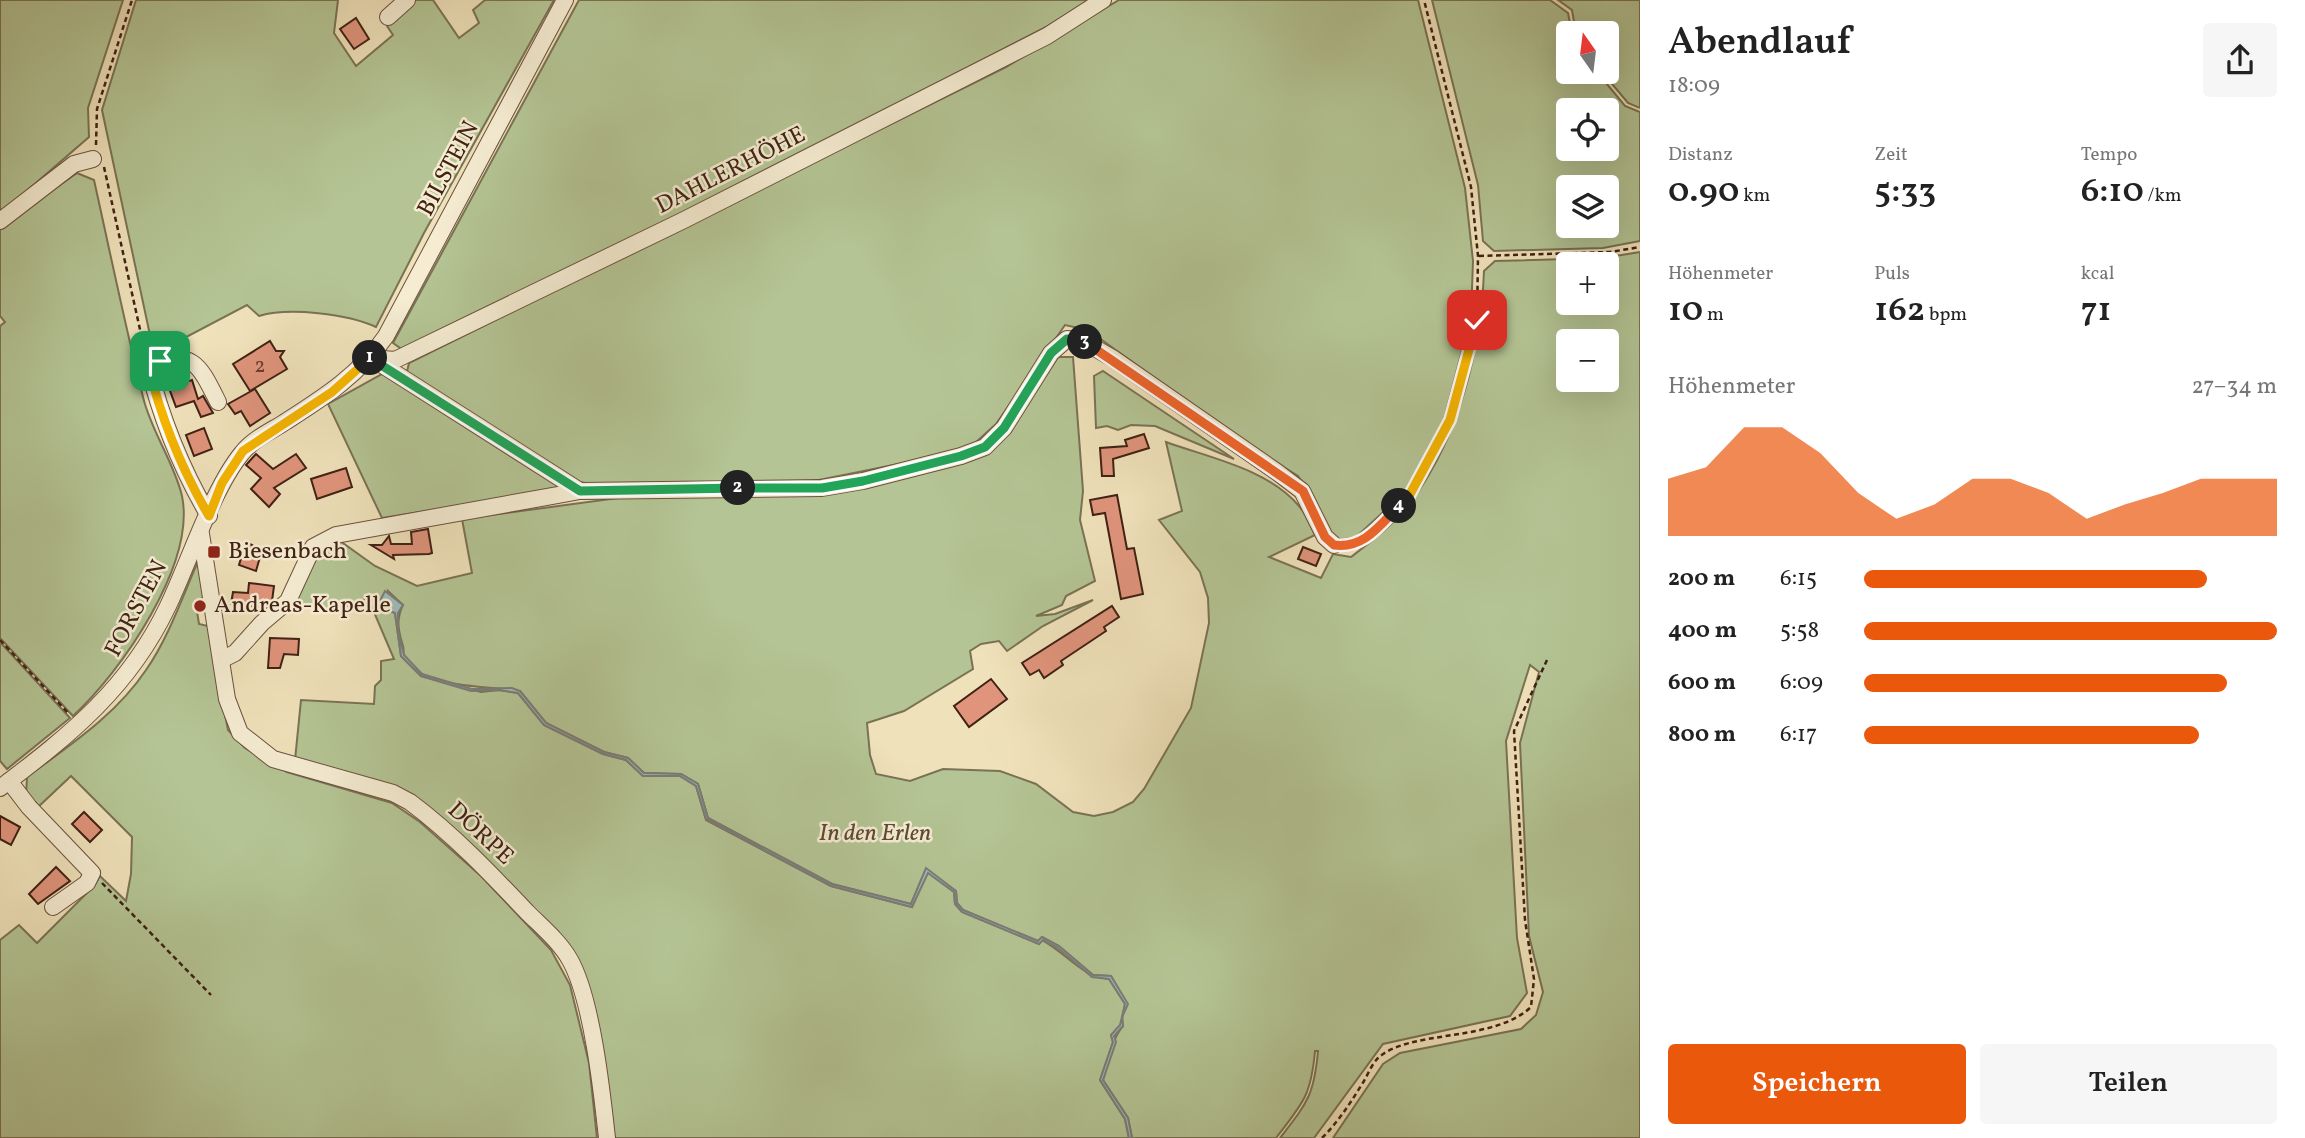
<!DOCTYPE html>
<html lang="de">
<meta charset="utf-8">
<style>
:root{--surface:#fff;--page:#f6f6f6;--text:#222;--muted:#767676;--accent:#ea580c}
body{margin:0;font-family:Vollkorn,serif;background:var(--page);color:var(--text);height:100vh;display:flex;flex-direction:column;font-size:26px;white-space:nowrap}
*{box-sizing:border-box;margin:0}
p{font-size:23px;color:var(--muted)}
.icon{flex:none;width:38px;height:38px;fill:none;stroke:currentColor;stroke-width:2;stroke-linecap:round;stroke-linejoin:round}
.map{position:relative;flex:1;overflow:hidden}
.side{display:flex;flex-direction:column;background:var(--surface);width:665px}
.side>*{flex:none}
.needle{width:46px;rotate:346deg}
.controls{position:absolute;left:1556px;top:21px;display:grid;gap:14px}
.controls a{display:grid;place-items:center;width:63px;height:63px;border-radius:7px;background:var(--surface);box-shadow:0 7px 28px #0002;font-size:35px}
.pin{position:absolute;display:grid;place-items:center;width:60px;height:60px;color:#fff;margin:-30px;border-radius:14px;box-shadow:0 4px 10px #0006}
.km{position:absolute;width:35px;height:35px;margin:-18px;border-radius:50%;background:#222;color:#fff;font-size:19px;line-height:35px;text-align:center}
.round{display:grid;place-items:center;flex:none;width:74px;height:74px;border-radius:7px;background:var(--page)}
.overview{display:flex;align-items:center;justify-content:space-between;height:119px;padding:0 28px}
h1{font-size:38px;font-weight:600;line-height:52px}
.figures{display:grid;grid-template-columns:repeat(3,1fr);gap:10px;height:119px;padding:7px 28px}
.figures div{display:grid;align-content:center}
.figures b{font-size:35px;font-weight:600}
.figures small{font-size:19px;font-weight:400}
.figures p{font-size:19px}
.chart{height:196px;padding:14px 28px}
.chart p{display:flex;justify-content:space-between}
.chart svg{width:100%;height:126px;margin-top:7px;fill:var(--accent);opacity:.7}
.action{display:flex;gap:14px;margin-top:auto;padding:14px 28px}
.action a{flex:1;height:80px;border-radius:7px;background:var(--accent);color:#fff;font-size:28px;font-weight:600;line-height:80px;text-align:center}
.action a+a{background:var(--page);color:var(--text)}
ul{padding:0 28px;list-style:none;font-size:23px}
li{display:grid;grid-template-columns:112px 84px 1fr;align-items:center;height:52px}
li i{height:18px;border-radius:9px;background:var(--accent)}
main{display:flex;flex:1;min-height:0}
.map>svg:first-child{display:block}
.green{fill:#b4c494;stroke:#7a7254;stroke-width:2;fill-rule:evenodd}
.water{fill:#a0babb;stroke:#7a7d78;stroke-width:2}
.building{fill:#df947b;stroke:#402114;stroke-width:2}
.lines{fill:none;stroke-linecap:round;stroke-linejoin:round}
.minor-casing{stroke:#6c513e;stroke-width:18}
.path{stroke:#402114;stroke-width:2.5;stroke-dasharray:5 3.5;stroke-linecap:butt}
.minor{stroke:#f5ecd2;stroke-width:16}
.split-1-casing{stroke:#fff;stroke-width:14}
.split-2-casing{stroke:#fff;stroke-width:14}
.split-3-casing{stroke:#fff;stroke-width:14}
.split-4-casing{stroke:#fff;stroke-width:14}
.split-5-casing{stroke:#fff;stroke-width:14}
.split-1{stroke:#f5b400;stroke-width:9}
.split-2{stroke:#22a559;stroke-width:9}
.split-3{stroke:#22a559;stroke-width:9}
.split-4{stroke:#f0652b;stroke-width:9}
.split-5{stroke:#f5b400;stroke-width:9}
.poi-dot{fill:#8f2418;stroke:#f5ecd2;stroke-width:2.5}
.labels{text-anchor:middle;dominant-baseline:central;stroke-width:5;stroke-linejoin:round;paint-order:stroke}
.number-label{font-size:21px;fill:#683e2e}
.street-label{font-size:24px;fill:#402114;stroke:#f5ecd2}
.poi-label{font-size:24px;fill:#402114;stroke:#f5ecd2;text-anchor:start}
.park-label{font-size:24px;font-style:italic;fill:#5d4a34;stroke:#f5ecd2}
</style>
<main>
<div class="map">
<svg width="1640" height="1138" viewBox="0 0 1640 1138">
<rect width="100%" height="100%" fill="#efe1ba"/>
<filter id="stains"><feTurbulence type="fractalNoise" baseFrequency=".00286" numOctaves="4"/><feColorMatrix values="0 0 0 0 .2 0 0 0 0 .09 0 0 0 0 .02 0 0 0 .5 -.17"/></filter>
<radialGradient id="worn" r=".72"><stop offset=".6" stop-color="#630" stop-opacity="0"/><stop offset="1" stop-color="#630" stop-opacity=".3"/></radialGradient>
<g class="green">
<path d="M0,0H123L88,108L89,137L0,214Z"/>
<path d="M136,0H338L334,33L356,66L393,35L387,26L415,0H433L459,38L479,23L473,10L485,0H554L424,233L376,327C348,314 289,307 259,316L247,305L154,354L102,110Z"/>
<path d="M579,0H1089L1046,27L680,216L403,350L393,343Z"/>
<path d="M1119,0H1418L1465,188L1473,261L1471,316L1444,419L1404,493L1356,537L1339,540L1327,529L1313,498L1298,476L1244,443L1088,330L1065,325L996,424L974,444L938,456L804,483L600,486L580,482L406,376L409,363L1006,67Z"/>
<path d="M1432,0H1550L1568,13L1572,33H1568V72H1597L1625,106L1640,112V241L1603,248L1494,251L1483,241L1478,185ZM1568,110H1606V149H1568ZM1568,187H1606V226H1568Z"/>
<path d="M1558,0H1640V108L1628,103L1602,72H1606V33H1576L1572,10Z"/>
<path d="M77,173L94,180C110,252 125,325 143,397C151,431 174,462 182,496C196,564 121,672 73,716L0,638V326L5,322L0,316V227Z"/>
<path d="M1640,252V1138H1333L1383,1064L1400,1053L1521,1029L1536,1015L1543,992L1529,936L1520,743L1539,672L1530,665L1506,741L1517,938L1527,993L1510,1016L1383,1044L1314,1138H1280C1307,1103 1314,1096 1318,1051H1315C1311,1096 1303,1103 1276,1138H1132L1128,1118L1103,1080C1110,1061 1110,1041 1123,1026L1122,1017L1127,1004L1111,976L1093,975L1059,946L1042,937L1038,941L963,910L957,903L956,891L926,869L911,904L832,884L708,818L698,784L681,774L644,773L628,758L604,752L546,723L520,691C492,686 417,689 404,656C403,653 404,649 403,646C398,630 396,619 403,605L388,591L390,611L395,613L401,656L421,676L481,692L499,690L518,693L544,725L603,754L626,760L643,776H680L696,786L706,820L831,886L912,907L927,872L954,892L955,904L962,912L1039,944L1042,940C1068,954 1080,976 1109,979L1125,1004L1121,1025L1111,1035L1113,1042L1100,1080L1125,1119L1129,1138H612L585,980L418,800L295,760L301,700L374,704L375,686L381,680V661L394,659L368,598L332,612L296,602L320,549L340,541L375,566L417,586L472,573L462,519L640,495L821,494L1007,435L1058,357H1073L1083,491L1080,520L1095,581L1066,596L1062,605L1036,616L1055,614L1093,600L1043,626L1007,651L999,641L981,644L970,651L973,669L904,711L867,723L870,755L876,774L910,781L943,769L1000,771L1036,784L1073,812L1094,816L1113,812L1133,802L1144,789L1191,708L1209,623L1208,598L1200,572L1159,520L1182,511L1166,442C1210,458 1268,469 1299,506C1306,514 1310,525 1315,535L1269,557L1321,578L1333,554L1351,557C1373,540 1397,522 1413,499C1460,434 1481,349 1484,271L1495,261L1603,258ZM1568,264H1606V303H1568ZM1568,341H1606V380H1568Z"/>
<path d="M1103,371L1234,459L1155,426L1131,425L1118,430L1107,426L1096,428L1094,376Z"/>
<path d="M384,373L559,483L562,490L382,518L328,404Z"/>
<path d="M199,559L206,597L202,598L201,604L196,605L199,624L208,626L228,730L245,748L287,772L392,803L420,822L481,876L551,950L570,985L589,1063L597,1138H0V940L19,925L37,943L94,886L100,876L126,901L131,874L132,837L71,776L36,809L26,796L27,777C70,745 116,715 146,670C169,637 183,595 199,559Z"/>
<path d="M0,642L70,718L7,769L0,761Z"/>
</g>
<path class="water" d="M385,591L403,605L398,613V631L404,655L422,674L472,689L512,688L520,691L546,723L604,752L628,758L644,773L681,774L698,784L708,818L832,884L911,904L926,868L956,891L957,903L963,910L1038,941L1042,937L1059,946L1093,975L1111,976L1128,1004L1122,1017L1123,1026L1114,1036L1116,1042L1103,1080L1128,1118L1132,1138H1129L1125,1119L1100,1080L1113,1042L1111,1035L1120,1025L1125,1004L1109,979L1092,977L1058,948L1043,940L1039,944L962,912L955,904L954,892L928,873L912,907L831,886L706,819L696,786L680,776H643L626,760L603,754L544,725L518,693L499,690L471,691L421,676L401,656L395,613L385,609L380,601Z"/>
<g class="building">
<path d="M356,18L369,39L354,49L340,29Z"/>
<path d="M270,341L276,351H284L280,357L287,369L250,391L233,364Z"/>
<path d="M192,380L198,399L203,396L213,413L201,417L194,401L176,407L169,388Z"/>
<path d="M255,389L270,413L250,426L241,411L235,414L228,404Z"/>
<path d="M204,428L212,449L194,456L186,435Z"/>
<path d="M1144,434L1149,448L1113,459L1114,476H1102L1100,448L1127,446L1125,440Z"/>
<path d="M256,454L273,469L296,454L306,468L274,488L280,494L269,507L251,489L261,478L246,465Z"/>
<path d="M346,468L352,487L317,499L311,479Z"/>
<path d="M1117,495L1127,549L1134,548L1143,594L1121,599L1105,513L1093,515L1090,500Z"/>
<path d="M428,529L432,553L429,554L393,555L394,559L371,545H382L389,536L391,544H412L411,532Z"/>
<path d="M246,542L262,550L256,571L239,565Z"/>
<path d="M1303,547L1321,554L1316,566L1298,559Z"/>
<path d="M249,583L274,586L272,601L264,608L231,604L233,592L248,593Z"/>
<path d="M1112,606L1119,617L1104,627L1106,631L1061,661L1063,665L1044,678L1039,670L1030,675L1022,663Z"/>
<path d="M270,638L299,639L298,655L284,654L280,668H268Z"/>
<path d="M991,679L1007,699L969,727L954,706Z"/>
<path d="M84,812L102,830L90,842L72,824Z"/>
<path d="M0,816L20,827L11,845L0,839Z"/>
<path d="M56,867L70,881L38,904L29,894Z"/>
</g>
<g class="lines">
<g class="minor-casing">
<g id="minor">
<path d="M388,17L407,0"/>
<path d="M0,221L74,164L93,159"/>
<path d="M371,358L395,360L684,220L1047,36L1103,0"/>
<path d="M373,359L580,491"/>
<path d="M209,516C181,468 161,418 148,365C193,349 199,364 218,402"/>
<path d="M201,534L227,699L240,733L273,759L393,793L410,802C453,834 491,874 527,912C542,927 560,942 570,960C592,999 602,1092 607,1138"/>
<path d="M221,660L235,653L262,623L288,601L313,547L336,535L580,491L822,488L863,481L961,456L985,447L1004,428L1051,353L1067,339L1081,340L1114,359L1277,472L1302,491L1325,537L1334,545"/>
<path d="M9,781L29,807L92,873L87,883L53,907"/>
<path d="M0,788C71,734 129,688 168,606C189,562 213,488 242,453C253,439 271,431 285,422C324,397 359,375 386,336L565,0"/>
</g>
</g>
<g class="path">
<path d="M96,145L97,109L132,0"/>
<path d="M104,167L145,352"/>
<path d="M1479,256L1610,252L1640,247"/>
<path d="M1349,545L1370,535L1409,496L1450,420L1477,320L1478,256L1471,187L1424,0"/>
<path d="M0,640L69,714"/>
<path d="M102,883L211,995"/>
<path d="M1322,1138C1339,1121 1351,1102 1364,1081C1368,1074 1372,1064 1378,1058C1410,1029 1492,1043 1531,1007L1534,979L1525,920L1514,731L1547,660"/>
</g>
<use href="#minor" class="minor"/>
</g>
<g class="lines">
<g class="split-1-casing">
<path id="split-1" d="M160,361L148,365C161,418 181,468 209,516L222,483L243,451L332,392L370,358"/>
</g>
<g class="split-2-casing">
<path id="split-2" d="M370,358L580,491L738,488"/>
</g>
<g class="split-3-casing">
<path id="split-3" d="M738,488H822L863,481L961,456L985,447L1004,428L1051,353L1067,339L1085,342"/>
</g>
<g class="split-4-casing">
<path id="split-4" d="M1085,342L1303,491L1325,537L1334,545C1364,549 1380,525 1399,506"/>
</g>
<g class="split-5-casing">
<path id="split-5" d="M1399,506L1409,496L1450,420L1477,320"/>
</g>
<use href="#split-1" class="split-1"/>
<use href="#split-2" class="split-2"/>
<use href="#split-3" class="split-3"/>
<use href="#split-4" class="split-4"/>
<use href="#split-5" class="split-5"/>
</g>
<g class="poi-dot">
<rect x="207" y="545" width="14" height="14" rx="3.5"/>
<circle cx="200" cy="606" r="7"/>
</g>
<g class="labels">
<g class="number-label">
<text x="260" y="366">2</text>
</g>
<g class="street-label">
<text transform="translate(449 169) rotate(-62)">BILSTEIN</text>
<text transform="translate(731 171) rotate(-27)">DAHLERHÖHE</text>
<text transform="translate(137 609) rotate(-62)">FORSTEN</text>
<text transform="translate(480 834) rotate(43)">DÖRPE</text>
</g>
<g class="poi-label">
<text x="228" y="552">Biesenbach</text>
<text x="214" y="606">Andreas-Kapelle</text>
</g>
<g class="park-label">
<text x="875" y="834">In den Erlen</text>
</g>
</g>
<rect width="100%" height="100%" filter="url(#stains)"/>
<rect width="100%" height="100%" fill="url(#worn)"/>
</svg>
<div class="controls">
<a><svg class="needle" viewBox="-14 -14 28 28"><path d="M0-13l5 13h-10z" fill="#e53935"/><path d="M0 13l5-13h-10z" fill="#767676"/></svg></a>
<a><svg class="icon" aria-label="locate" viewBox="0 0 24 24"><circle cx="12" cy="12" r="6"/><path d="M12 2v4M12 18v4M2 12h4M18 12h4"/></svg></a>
<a><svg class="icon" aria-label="layers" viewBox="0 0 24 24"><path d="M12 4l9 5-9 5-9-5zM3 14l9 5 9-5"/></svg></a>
<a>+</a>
<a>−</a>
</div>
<div class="pin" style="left:160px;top:361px;background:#1e9e55"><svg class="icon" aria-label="arrive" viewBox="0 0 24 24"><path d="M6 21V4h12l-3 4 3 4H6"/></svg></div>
<div class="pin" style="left:1477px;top:320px;background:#d93025"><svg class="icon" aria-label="check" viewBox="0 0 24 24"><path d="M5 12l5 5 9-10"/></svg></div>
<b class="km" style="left:370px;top:358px">1</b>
<b class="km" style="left:738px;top:488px">2</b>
<b class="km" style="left:1085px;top:342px">3</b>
<b class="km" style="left:1399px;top:506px">4</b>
</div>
<section class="side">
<div class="overview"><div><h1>Abendlauf</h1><p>18:09</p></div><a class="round"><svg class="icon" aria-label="share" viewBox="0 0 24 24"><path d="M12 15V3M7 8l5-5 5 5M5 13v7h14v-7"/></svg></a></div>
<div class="figures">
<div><p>Distanz</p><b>0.90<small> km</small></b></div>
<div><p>Zeit</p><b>5:33</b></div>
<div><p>Tempo</p><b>6:10<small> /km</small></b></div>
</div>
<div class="figures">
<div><p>Höhenmeter</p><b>10<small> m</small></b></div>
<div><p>Puls</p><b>162<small> bpm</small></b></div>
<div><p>kcal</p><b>71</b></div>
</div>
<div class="chart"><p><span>Höhenmeter</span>27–34 m</p>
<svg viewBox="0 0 160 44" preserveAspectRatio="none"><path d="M0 44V24L10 20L20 6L30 6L40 15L50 29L60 38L70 33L80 24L90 24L100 29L110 38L120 33L130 29L140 24L150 24L160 24V44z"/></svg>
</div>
<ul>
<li><b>200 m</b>6:15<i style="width:83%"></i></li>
<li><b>400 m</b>5:58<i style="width:100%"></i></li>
<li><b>600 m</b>6:09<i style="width:88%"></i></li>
<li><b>800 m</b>6:17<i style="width:81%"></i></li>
</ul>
<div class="action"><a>Speichern</a><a>Teilen</a></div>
</section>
</main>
